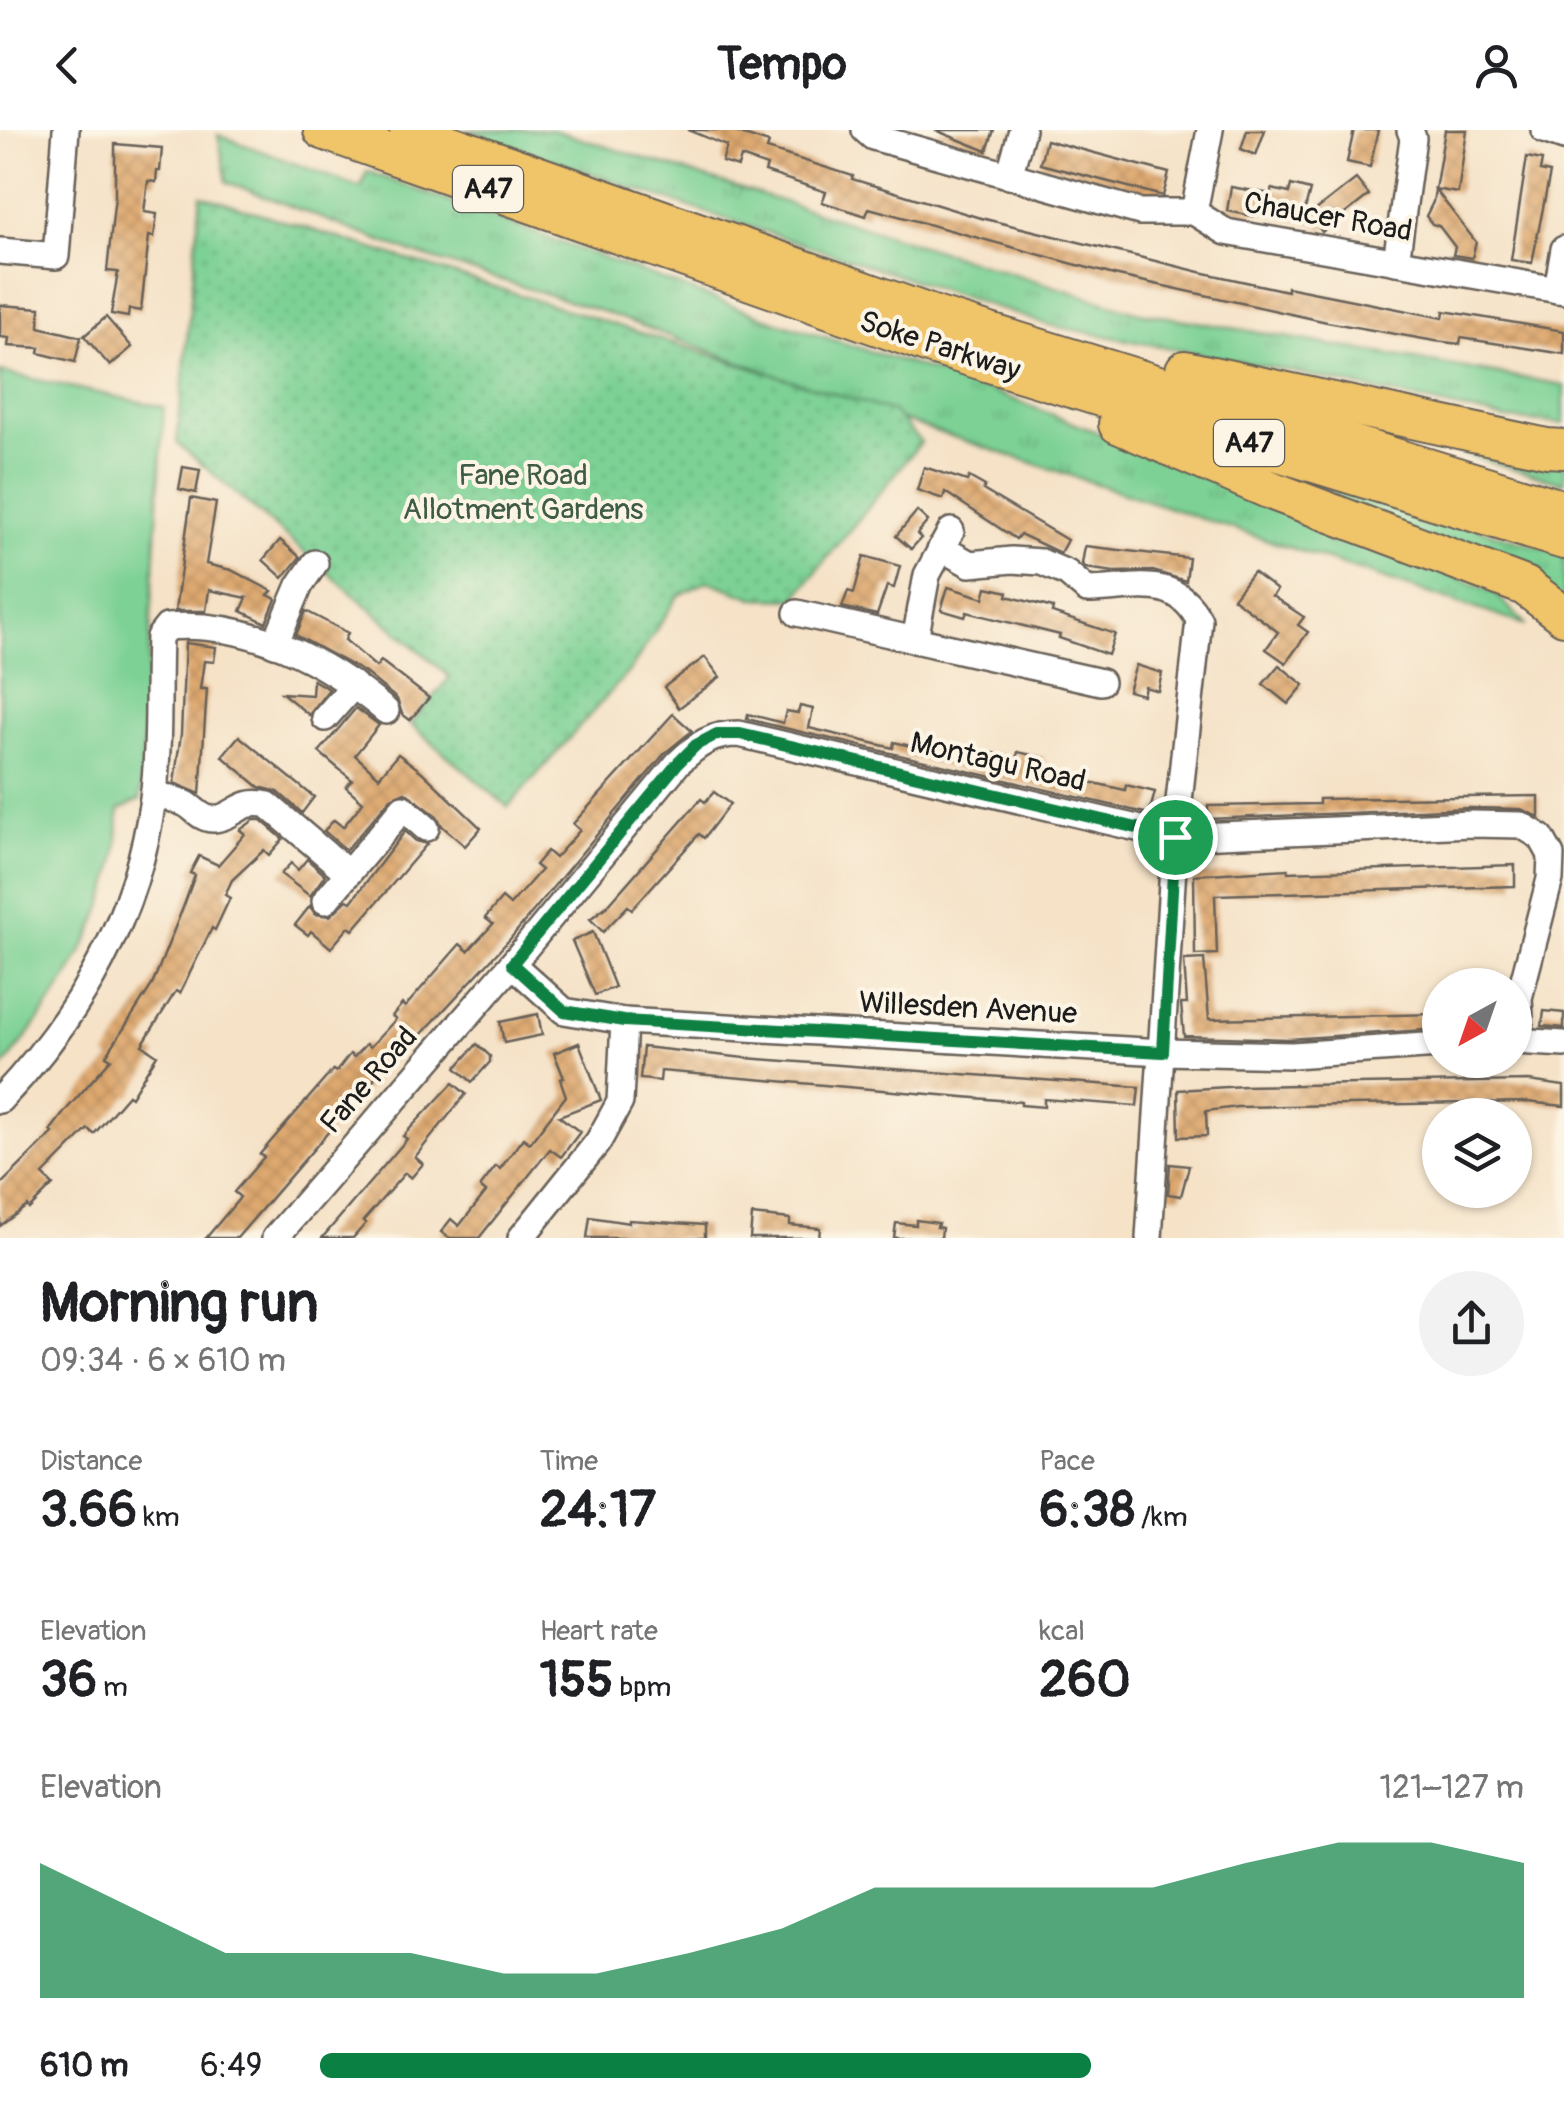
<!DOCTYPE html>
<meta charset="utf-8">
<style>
:root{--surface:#fff;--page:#f2f2f2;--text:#202124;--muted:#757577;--accent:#0b8043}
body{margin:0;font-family:Pangolin,sans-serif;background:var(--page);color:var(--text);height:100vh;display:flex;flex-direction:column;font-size:38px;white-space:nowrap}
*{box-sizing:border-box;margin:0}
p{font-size:32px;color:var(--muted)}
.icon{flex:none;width:55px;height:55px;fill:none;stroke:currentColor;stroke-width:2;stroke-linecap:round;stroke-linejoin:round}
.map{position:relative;height:1108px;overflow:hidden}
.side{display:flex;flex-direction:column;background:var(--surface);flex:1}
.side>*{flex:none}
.needle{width:65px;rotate:220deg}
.buttons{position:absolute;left:1422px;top:838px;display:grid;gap:20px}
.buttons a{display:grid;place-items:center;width:110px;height:110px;border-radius:50%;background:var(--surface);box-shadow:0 2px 8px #0004;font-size:50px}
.pin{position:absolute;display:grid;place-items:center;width:85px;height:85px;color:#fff;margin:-42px;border:5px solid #fff;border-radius:50%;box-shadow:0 2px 10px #0007}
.round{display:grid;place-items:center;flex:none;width:105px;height:105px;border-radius:52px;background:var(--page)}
.summary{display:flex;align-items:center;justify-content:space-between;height:170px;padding:0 40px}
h1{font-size:55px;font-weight:700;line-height:75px}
.figures{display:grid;grid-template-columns:repeat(3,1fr);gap:15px;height:170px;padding:10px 40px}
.figures div{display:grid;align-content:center}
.figures b{font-size:50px;font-weight:700}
.figures small{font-size:28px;font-weight:400}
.figures p{font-size:28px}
.chart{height:280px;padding:20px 40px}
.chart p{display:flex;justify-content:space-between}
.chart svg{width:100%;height:180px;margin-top:10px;fill:var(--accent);opacity:.7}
ul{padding:0 40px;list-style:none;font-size:32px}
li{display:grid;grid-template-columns:160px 120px 1fr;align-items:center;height:75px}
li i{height:25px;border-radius:12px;background:var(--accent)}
header{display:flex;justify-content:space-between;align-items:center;height:130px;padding:0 40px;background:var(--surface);font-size:45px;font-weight:700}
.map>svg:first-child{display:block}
.grass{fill:url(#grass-tufts);stroke:#4c7658;stroke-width:2.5}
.park{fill:#7dd195;stroke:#4c7658;stroke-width:2.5}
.garden{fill:url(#garden-dots);stroke:#4c7658;stroke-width:2.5}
.building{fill:url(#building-cross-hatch)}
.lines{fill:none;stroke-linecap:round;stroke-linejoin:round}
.minor-casing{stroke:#686158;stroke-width:30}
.highway-casing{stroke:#686158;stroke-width:42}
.minor{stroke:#fff;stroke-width:25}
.highway{stroke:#f0c469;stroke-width:38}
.route-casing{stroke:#fff;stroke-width:20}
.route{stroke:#0b8043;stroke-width:12}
.labels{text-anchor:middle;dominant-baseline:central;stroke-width:8;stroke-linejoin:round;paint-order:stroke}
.shield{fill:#fcf5e5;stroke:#5f5d58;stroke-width:2.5}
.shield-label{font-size:28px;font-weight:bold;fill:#1c1c1c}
.street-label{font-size:30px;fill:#1c1c1c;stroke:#fcf5e5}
.park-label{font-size:30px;fill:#3e5b46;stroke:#fcf5e5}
</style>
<header><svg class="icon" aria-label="back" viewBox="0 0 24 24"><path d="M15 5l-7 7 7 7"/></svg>Tempo<svg class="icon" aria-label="person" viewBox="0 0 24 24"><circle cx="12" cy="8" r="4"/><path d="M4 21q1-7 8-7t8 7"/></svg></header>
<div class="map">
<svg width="1564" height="1108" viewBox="0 0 1564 1108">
<defs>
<pattern id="grass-tufts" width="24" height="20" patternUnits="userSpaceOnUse" patternTransform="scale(2.5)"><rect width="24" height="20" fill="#7dd195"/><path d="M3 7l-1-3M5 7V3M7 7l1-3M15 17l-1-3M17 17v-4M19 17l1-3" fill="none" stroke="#6bb380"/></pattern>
<pattern id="garden-dots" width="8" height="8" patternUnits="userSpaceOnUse" patternTransform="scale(2.5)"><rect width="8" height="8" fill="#7dd195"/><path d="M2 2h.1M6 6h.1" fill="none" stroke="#6bb380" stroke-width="1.8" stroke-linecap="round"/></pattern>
<pattern id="building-cross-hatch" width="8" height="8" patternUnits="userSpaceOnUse" patternTransform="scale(2.5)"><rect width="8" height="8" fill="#dea96f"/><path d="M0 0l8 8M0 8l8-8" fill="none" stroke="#be9160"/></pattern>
</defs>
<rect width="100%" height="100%" fill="#fcf5e5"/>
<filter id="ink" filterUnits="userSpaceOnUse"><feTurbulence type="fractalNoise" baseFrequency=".01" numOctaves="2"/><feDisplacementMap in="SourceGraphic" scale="20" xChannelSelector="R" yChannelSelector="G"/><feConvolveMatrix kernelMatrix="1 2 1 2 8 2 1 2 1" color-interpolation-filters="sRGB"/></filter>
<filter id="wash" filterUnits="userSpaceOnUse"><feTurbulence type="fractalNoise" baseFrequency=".0048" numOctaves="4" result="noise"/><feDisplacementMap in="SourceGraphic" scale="40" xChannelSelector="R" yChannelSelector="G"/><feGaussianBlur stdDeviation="2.25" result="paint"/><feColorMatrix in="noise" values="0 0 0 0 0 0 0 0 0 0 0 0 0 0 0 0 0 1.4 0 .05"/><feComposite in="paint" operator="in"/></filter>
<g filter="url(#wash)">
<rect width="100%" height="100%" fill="#f5e2c7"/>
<g class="grass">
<path d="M467,0H553L1133,181L1564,255V294L1506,289L1288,241L1049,195L629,57Z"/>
<path d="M218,5L361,58L367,41L777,192L971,253L1342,398L1494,462L1526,495L859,276L604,182L410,122L227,52Z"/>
<path d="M1331,287L1564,328V353Z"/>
<path d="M1208,319L1564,424V475Z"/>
</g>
<path class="park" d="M0,242L164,277L140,670L119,680C118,693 119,707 117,720C107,798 49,881 0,941Z"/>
<path class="garden" d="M201,65L893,282L921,312L794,469L754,468L708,451L678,466L631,539L508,677L410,594L450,547L177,313Z"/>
<g id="blocks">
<g class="building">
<path d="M688,0H729L769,13L767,19L853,46L852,49L977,87L1200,142L1287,161V157L1443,188L1444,181L1564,201V224L1461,208L1460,214L1435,211L1327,192L1114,145L869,78L866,86L822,72L826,62L765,42L767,36L741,27L738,37L722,32L727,16Z"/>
<path d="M935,0H994L987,21Z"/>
<path d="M1247,0H1265L1256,25L1241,19Z"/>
<path d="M1354,0H1378L1370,37L1347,32Z"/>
<path d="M1445,0H1467L1458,63L1435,59L1476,112L1472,128L1453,125L1455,117L1439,96L1432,94L1426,86L1433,72Z"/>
<path d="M1046,10L1169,43L1163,66L1040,34Z"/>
<path d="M115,14L162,18L160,41H157L156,52L148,51L144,82L157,84L154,107L149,106L141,181L129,179L128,187L111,184L118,142L107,141L115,66Z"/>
<path d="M1527,27L1542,30L1540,41L1550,43L1532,133L1511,130Z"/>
<path d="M1356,49L1369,65L1322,102L1317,95L1302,91Z"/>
<path d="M1291,55L1310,60L1302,91L1255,79L1253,86L1227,81L1231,57L1271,64L1272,59L1289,63Z"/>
<path d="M0,175L40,178L39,197L81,207L75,232L39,223L40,218L8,216L9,208L0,207Z"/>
<path d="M106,187L132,217L110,236L84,206Z"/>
<path d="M183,337L200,340L196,363L179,359Z"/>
<path d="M924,337L967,351L969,347L985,356L983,360L1067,410L1060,423L1020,404L1016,409L945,362L943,369L917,360Z"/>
<path d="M191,368L216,373L206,434L231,440L272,461L268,465L276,469L266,493L241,481L247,468L209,460L206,481H175Z"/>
<path d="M917,381L928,391L917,404L921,408L911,419L896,406Z"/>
<path d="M280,410L300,427L283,448L263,430Z"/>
<path d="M1085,416L1189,428L1186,451L1153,441L1114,442L1086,438L1082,434Z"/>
<path d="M864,426L900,436L894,458L887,456L877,485L842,477L848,461L854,463Z"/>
<path d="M1253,442L1277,460L1272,466L1304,487L1298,495L1308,502L1286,533L1266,519L1278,502L1233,468Z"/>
<path d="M948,457L984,468L987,457L1008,462L1007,466L1053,478L1052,483L1115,504L1108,525L1059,508L1060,505L967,482L965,487L941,480Z"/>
<path d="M306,481L348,503L345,510L376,537L381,531L429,568L410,590L402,584L397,569L364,542L296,505Z"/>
<path d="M185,513L216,517L214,532L204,531L200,559H207L200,664L174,653L181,604Z"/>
<path d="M705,527L720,547L679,578L664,557Z"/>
<path d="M1136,535L1162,543L1158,561L1145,557L1143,565L1128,561Z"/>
<path d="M1279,535L1304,555L1288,574L1263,554Z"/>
<path d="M313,550L329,559L309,585L282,563L312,565Z"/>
<path d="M800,576L813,579L809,598L893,618L894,612L948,625V621L988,630L990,622L1016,629L1018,622L1045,628L1041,645L1075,653L1076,649L1125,660L1126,655L1155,662L1149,684L747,589L748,584L783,593L786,581L798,583Z"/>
<path d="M356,578L379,595L355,625L379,647L398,624L422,642L481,698L465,716L442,696L437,686L405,662L391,668L346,720L324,701L334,690L343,697L363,672L346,657L352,650L319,622Z"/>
<path d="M673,584L692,601L665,623L510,809L418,908L414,904L376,945L367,960L364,958L348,976L342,971L324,994L330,1000L237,1108H206L238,1070L240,1067L234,1062L264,1027L260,1024L333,940L336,942L350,924L354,927L366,914L370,917L396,889L392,886L402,874L405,877L460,814L468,821L493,794L485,788L502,768L510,775L541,740L535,735L547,721L555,728L580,700L573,694Z"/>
<path d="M239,606L314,667L302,683L278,662L259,657L222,626Z"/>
<path d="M714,662L730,674L704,708L699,704L632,779L628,776L603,802L590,789L607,776L701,669L705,672Z"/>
<path d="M1539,666V687L1521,679L1470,678L1208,689V676L1319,674V669Z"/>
<path d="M254,690H261L283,709L269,725L264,720L232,750L225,765L230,768L215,800L212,798L180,863L176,861L142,915L157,925L131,967L128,965L94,1004L88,999L43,1045L53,1055L29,1079L27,1076L0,1096V1055L53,1003L50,1001L66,980L111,929L106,926L152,855L184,775L195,745L190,743L199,726L218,735L245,704L240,700Z"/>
<path d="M405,701L416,711L427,714L353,800L349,797L331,818L311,801L308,805L295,795L310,776L315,784L330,786L347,770L351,772Z"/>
<path d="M307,729L325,745L310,766L281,744L291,733L298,740Z"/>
<path d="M1515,735V756L1215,765L1217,824L1195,825L1194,745L1288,739V742Z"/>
<path d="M593,802L615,857L595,865L572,811Z"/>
<path d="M1204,829L1209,889L1440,884V899L1288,909L1184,906L1181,874H1187L1184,830Z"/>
<path d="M1544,881L1564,883V898L1542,896Z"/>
<path d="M538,884L542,905L504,913L500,892Z"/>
<path d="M579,913L601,970L559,986L580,1002L561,1027L550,1019L479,1108H449L441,1102L451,1089L459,1096L486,1062L480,1057L496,1036L500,1039L523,1008L530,1013L566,966L560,949L564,948L554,923Z"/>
<path d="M477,914L490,926V932L472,952L456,938Z"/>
<path d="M643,917L745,928L1139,957L1137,976L1044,969V977L1021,975V972L661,941L660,951L640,949Z"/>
<path d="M1529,951L1564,956V976L1528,972L1237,977L1206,981L1207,1006L1179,1007L1178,960L1244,956Z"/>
<path d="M453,953L466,964L415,1027L423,1034L411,1048L405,1043L363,1091L366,1093L353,1108H322L407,1009L403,1006Z"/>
<path d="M1170,1034L1189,1036L1181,1066L1168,1064Z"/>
<path d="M752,1085L790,1089V1095L820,1098L819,1108H750Z"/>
<path d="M590,1087L629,1093V1090L705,1095V1108H587Z"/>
<path d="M916,1090L938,1093L937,1097L942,1098L941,1108H894L896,1093L916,1095Z"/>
</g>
</g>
</g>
<g filter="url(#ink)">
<use href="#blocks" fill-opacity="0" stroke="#686158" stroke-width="2.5"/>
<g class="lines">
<g class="minor-casing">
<g id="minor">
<path d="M865,0L873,7L1140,82H1194L1226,102L1564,161"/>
<path d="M1544,0L1564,7"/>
<path d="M1009,46L1022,0"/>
<path d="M1194,82L1210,0"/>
<path d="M0,121L56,126L66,0"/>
<path d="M1396,132L1413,8L1410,0"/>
<path d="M1557,160L1564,119"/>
<path d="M951,401L927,445L915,510L1101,552"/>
<path d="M941,418L970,434L1012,430L1041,432L1067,443L1087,460C1133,460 1174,442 1199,490L1175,707L1149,1108"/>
<path d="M797,483L915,510"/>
<path d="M275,514L300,455L315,433"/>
<path d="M325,588L354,555"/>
<path d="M154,664C164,667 177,669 186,674C195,679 202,690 214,689C236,687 240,668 268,675L348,743"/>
<path d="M325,771L403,678L426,698"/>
<path d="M512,834L564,881L624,891L1163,922L1292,925L1440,915"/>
<path d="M1515,911L1564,914"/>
<path d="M0,970C80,886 138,784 153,668C160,615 157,560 159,507L167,497C248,490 326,530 386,581"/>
<path d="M275,1108L512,834L678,633C698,614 712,604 739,604L1175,707L1471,694L1521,695L1541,707L1551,725L1550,749L1519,868L1521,910"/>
<path d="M521,1108L598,1012L620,972L624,891"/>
</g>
</g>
<g class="highway-casing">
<g id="highway">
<path d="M323,0L935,216L1564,410"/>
<path d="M409,0L938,187L1564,380"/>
<path d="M1185,240L1547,318L1564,319"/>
<path d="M1118,294L1273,361L1525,456L1564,486"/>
</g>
</g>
<use href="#minor" class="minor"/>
<use href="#highway" class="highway"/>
</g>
</g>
<g class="lines" filter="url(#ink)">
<g class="route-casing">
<path id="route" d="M717,604H740L1175,707L1163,922L624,891L564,881L512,834L678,633L696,615Z"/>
</g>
<use href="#route" class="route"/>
</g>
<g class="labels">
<g class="shield">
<rect x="453" y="36" width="70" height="46" rx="8"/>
<rect x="1214" y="290" width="70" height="46" rx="8"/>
</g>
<g class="shield-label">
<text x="488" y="59">A47</text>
<text x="1249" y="313">A47</text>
</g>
<g class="street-label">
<text transform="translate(1328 87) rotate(10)">Chaucer Road</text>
<text transform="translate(940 216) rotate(18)">Soke Parkway</text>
<text transform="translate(998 632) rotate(13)">Montagu Road</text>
<text transform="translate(968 878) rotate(3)">Willesden Avenue</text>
<text transform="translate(369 950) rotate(-49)">Fane Road</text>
</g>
<g class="park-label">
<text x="523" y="345">Fane Road<tspan x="523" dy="34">Allotment Gardens</tspan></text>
</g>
</g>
</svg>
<div class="buttons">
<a><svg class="needle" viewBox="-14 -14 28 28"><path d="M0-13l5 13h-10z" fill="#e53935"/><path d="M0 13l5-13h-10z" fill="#757577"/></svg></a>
<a><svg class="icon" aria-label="layers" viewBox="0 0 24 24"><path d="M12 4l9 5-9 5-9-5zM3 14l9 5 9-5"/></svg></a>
</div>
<div class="pin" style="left:1175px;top:707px;background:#1e9e55"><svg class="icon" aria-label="arrive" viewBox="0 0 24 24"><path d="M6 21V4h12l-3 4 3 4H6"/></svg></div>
</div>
<section class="side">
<div class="summary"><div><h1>Morning run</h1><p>09:34 · 6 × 610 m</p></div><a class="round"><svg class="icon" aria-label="share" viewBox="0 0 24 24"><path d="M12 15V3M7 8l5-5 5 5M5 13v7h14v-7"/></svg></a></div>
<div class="figures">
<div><p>Distance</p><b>3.66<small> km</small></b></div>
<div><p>Time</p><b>24:17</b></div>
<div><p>Pace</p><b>6:38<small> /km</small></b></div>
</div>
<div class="figures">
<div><p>Elevation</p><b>36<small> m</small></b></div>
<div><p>Heart rate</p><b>155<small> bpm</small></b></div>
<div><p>kcal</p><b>260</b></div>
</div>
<div class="chart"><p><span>Elevation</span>121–127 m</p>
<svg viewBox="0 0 160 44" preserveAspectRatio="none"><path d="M0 44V11L10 22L20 33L30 33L40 33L50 38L60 38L70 33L80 27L90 17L100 17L110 17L120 17L130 11L140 6L150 6L160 11V44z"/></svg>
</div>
<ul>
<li><b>610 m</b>6:49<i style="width:64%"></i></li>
</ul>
</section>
